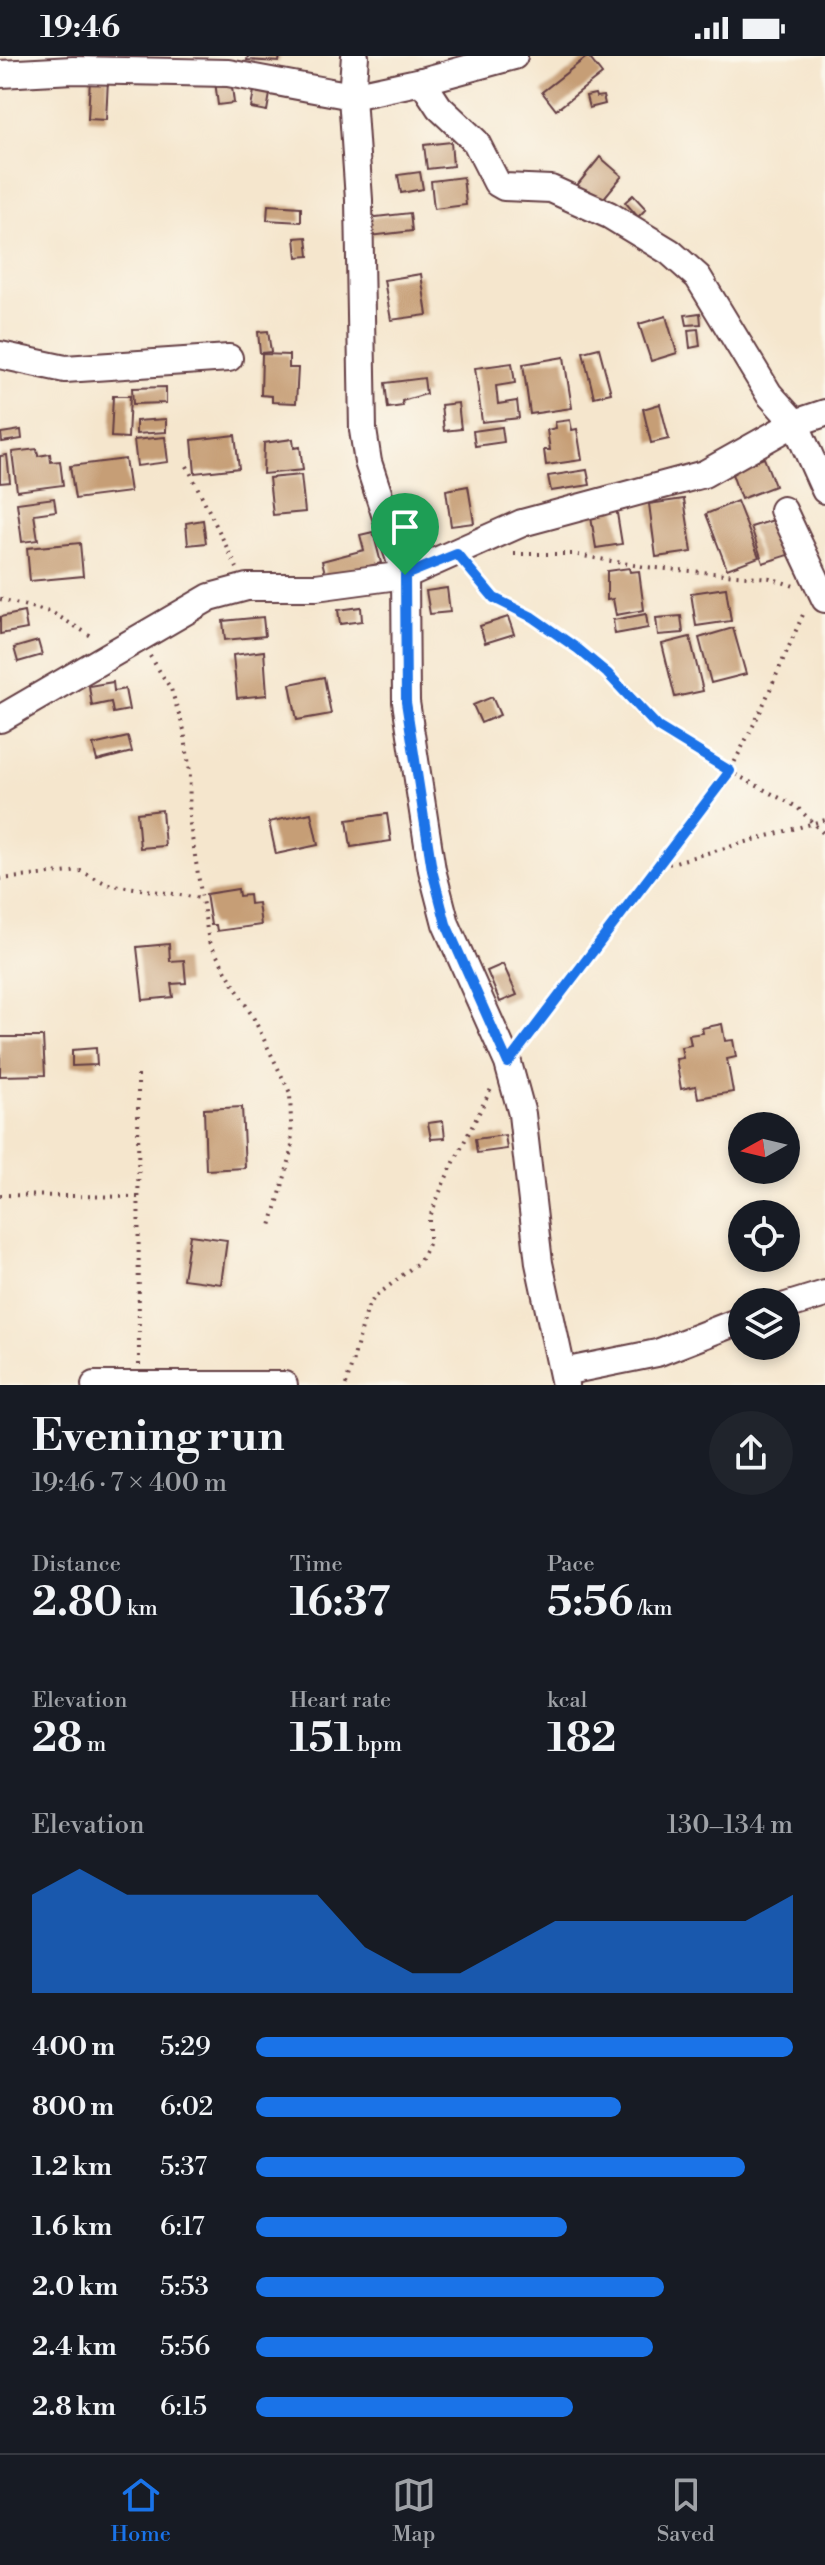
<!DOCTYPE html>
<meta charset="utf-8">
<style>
:root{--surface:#171b24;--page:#20242c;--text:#f1f3f6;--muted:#9ea1a6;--line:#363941;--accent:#1a73e8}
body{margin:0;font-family:"Libre Bodoni",serif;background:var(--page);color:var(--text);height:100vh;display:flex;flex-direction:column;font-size:30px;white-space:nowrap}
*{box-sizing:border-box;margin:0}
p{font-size:26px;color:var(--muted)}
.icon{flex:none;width:44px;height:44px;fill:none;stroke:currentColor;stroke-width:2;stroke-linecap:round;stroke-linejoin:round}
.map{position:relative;height:1329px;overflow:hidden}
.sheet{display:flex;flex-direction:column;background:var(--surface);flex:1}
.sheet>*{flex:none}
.needle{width:52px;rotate:262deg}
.tools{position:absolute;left:728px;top:1056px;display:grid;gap:16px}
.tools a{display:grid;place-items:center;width:72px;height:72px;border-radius:50%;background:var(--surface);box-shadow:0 4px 12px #0003;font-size:40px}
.pin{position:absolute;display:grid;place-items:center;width:68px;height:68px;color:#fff;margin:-82px -34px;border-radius:50% 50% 50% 0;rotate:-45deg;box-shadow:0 0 8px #0007}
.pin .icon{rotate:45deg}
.round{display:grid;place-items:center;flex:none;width:84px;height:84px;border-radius:42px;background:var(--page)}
.overview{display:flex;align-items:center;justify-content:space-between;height:136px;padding:0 32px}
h1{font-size:44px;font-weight:700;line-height:60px}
.figures{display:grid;grid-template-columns:repeat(3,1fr);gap:12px;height:136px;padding:8px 32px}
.figures div{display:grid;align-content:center}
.figures b{font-size:40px;font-weight:700}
.figures small{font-size:22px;font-weight:400}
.figures p{font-size:22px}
.chart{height:224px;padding:16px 32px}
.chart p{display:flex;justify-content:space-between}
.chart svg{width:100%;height:144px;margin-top:8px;fill:var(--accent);opacity:.7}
ul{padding:0 32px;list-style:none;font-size:26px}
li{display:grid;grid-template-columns:128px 96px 1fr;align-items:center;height:60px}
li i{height:20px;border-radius:10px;background:var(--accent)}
.status{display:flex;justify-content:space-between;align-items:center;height:56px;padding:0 40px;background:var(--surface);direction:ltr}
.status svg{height:22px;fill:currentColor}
.dock{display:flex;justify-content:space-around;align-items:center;height:112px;border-top:2px solid var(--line);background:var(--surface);font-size:22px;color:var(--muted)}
.dock a{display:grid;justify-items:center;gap:4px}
.dock .active{color:var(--accent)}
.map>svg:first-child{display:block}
.building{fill:#c69e76}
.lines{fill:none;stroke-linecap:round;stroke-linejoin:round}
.street-casing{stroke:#643d43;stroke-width:30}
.path{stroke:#643d43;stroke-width:4;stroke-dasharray:2 6;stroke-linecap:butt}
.street{stroke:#fff;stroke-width:26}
.route-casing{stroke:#fff;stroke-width:16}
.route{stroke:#1a73e8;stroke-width:10}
</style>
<div class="status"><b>19:46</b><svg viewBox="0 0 49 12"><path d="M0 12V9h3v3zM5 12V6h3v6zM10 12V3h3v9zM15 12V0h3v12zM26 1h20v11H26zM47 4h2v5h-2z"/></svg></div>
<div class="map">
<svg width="825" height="1329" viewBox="0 0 825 1329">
<rect width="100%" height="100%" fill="#fbf7ec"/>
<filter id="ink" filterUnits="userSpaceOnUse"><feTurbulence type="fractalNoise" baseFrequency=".0125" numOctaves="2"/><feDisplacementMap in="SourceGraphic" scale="16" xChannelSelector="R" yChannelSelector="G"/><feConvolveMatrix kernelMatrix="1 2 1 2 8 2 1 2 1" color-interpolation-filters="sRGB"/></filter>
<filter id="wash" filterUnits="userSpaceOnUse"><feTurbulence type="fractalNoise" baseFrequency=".006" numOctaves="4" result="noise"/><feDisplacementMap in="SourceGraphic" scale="32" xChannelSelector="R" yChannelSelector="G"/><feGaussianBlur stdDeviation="1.8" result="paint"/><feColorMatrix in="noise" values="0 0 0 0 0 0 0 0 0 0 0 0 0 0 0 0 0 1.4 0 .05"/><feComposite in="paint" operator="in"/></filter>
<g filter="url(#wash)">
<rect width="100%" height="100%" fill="#f5e6cd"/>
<g id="blocks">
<g class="building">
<path d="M248,0H280L279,6L247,4Z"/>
<path d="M588,0L602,18L556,54L542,36Z"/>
<path d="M90,22L108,23L106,64L88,63Z"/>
<path d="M231,23L234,47L218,49L215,25Z"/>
<path d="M255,29L271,32L267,55L251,52Z"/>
<path d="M595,38L596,41L603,40L605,48L589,52L586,40Z"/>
<path d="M451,86L453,110L427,113L424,89Z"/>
<path d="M600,101L622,120L599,148L574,133Z"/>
<path d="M420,116L423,133L401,137L398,119Z"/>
<path d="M463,121L466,149L434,153L431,125Z"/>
<path d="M633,139L646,153L638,161L625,146Z"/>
<path d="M268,149L301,151V166L267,164Z"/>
<path d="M410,157L412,175L370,180L368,162Z"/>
<path d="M307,181L309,200L297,201L295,182Z"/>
<path d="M421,218L427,259L391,264L384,224Z"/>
<path d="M700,257L701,268L687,269L685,259Z"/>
<path d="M666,260L677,297L651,305L639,268Z"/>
<path d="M698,273L700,290L690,292L688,274Z"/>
<path d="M268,275L271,296L260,297L258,276Z"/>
<path d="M599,292L611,337L594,341L583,296Z"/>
<path d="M262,298L289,299V312H298L296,347L272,346V340L261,339Z"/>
<path d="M564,301L572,352L530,358L523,308Z"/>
<path d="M512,307L515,327L496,330L498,348L517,345L519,362L482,366L475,312Z"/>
<path d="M424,322L426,338L402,345L403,350L388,352L385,327Z"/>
<path d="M166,331V347L133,348L132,332Z"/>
<path d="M113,340H130L128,382L111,381Z"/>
<path d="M458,347L461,373L444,375L441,349Z"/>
<path d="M660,348L669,383L651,387L643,353Z"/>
<path d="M166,363V376L136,378V365Z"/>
<path d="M570,364L572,374L577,373L582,404L546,409L544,394H550L547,374L556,372L555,366Z"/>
<path d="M502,371L504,386L475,390L473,375Z"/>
<path d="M21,374L22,383L2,386L1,377Z"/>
<path d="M235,379L239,412L195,417L192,384Z"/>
<path d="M165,381L168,406L137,410L134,384Z"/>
<path d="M293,383L294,392L300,391L303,414L263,418L264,387Z"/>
<path d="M37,393L38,400L50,398L51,406L60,405L63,429L17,435L12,396Z"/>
<path d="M7,399L10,426L0,427V400Z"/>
<path d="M764,402L775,430L741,443L731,415Z"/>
<path d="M125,403L130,436L75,443L70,410Z"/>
<path d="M587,414L590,429L551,435L548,420Z"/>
<path d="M301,419L305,456L273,459L269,422Z"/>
<path d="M468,430L474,467L451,470L446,434Z"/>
<path d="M54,442L56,455L34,458L38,484L22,486L17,447Z"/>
<path d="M684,443L692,496L656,501L649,448Z"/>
<path d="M737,445L759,501L727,513L706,458Z"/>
<path d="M616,451L622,488L596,492L590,455Z"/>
<path d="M777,463L788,499L763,507L751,471Z"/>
<path d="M203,464L206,487L188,489L186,467Z"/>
<path d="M373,476L381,507L326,521L322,505L364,494L360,479Z"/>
<path d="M80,487L83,520L30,525L27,492Z"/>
<path d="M629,512L630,516L639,515L644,554L616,559L613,543L607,544V515Z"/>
<path d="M447,532L450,556L430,558L426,535Z"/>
<path d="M726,532L731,565L696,570L691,537Z"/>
<path d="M361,551L362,565L340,568L338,554Z"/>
<path d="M24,556L27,573L0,578V561Z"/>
<path d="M646,558L648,572L615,578L613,564Z"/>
<path d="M681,560L683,577L658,579L656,562Z"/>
<path d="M263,561L265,580L225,584L223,565Z"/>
<path d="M508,561L514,578L485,587L480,570Z"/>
<path d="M733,572L746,618L711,627L699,582Z"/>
<path d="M690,581L703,635L675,641L662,588Z"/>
<path d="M38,585L42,599L18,606L14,592Z"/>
<path d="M264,595L267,639L237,642L233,599Z"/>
<path d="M324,621L331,658L297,664L290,628Z"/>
<path d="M113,626L114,635L125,633L129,654L113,657L111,646L92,650L89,630Z"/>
<path d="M492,641L500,659L481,667L473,649Z"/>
<path d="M128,681L132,696L97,705L93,689Z"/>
<path d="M162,754L165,790L140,792L137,757Z"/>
<path d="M311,757L318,789L276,798L269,766Z"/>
<path d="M387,758L391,785L351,791L347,764Z"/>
<path d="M238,833L239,840L249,839L250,848L258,847L261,869L217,875L216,869H211L206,838Z"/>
<path d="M169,888L170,905L184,904L186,927L171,928L173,941L143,944L137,891Z"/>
<path d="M503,908L517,939L500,946L487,915Z"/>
<path d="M722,968L725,985L733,984L736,1001L727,1003L733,1036L698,1042L696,1030L681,1033L676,1003L683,1002L681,991L691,989L689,979L703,977L702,972Z"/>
<path d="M0,981H43L45,1019L0,1020Z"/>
<path d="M96,992L97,1009L72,1010V994Z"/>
<path d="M242,1051L245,1112L206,1114L204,1053Z"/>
<path d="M443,1065L445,1082L431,1083L428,1067Z"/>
<path d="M505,1079L507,1093L477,1097L475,1083Z"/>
<path d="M190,1179L227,1184L221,1228L183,1223Z"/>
</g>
</g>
</g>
<g filter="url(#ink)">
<use href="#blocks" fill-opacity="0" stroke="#643d43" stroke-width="2"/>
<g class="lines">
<g class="street-casing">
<g id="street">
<path d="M355,0L352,40L359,144L363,374L368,406L405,519L406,646L432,814L446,868L508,1007L522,1058L539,1207L565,1329"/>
<path d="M0,18L73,14L228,17L352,40L422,25L514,0"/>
<path d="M422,25L439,51L476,86L497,127L504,131L551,133L609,159L670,196L698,221L769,338L795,367L825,434"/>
<path d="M0,299L65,313L229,302"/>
<path d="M783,454L825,543"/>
<path d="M0,663L210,541L247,531H316L405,519L522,467L704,418L795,367L825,357"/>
<path d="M786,1250L825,1238"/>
<path d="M563,1316L657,1297L742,1264"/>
<path d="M95,1329H284"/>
</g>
</g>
<g class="path">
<path d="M187,410L237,512"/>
<path d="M514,498H572L645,511L770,522L794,530"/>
<path d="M471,516L494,542L532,561L607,617L658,671L693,696L797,751L825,779"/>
<path d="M0,543L53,557L93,581"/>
<path d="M150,600L171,633L184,674L190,717L189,763L209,886L254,963L290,1037L292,1095L271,1170"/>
<path d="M661,810L825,764"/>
<path d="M0,823L81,815L107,828L200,842"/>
<path d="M523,987L730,715L761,654L805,554"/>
<path d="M138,1019L139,1309"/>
<path d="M0,1139L138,1141"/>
<path d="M346,1329L368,1251L374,1242L420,1205L429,1186V1163L444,1126L491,1033"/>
</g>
<use href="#street" class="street"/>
</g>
</g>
<g class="lines" filter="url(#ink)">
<g class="route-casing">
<path id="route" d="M457,498L494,542L532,561L578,593L607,617L658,671L730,715L508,1007L446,868L432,814L406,646L405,519Z"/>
</g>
<use href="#route" class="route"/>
</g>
</svg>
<div class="tools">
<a><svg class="needle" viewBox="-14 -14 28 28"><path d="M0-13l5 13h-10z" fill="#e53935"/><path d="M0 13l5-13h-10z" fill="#9ea1a6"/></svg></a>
<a><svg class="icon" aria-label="locate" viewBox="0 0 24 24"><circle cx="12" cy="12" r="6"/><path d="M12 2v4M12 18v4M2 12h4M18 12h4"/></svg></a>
<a><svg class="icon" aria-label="layers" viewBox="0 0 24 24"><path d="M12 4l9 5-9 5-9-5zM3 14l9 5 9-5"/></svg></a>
</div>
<div class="pin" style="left:405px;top:519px;background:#1e9e55"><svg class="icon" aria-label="arrive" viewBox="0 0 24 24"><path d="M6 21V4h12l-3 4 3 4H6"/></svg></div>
</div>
<section class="sheet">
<div class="overview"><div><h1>Evening run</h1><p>19:46 · 7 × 400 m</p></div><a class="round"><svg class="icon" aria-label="share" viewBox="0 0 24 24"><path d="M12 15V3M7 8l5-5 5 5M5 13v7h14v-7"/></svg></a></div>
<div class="figures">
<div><p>Distance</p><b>2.80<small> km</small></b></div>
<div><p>Time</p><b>16:37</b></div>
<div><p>Pace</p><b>5:56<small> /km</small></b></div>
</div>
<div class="figures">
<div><p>Elevation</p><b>28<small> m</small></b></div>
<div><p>Heart rate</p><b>151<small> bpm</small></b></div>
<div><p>kcal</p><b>182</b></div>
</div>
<div class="chart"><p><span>Elevation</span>130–134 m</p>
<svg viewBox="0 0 160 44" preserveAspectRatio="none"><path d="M0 44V14L10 6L20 14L30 14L40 14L50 14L60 14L70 30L80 38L90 38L100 30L110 22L120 22L130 22L140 22L150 22L160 14V44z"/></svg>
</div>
<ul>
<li><b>400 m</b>5:29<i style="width:100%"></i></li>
<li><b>800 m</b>6:02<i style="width:68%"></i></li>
<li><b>1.2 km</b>5:37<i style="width:91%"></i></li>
<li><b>1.6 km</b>6:17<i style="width:58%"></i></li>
<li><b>2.0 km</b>5:53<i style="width:76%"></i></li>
<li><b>2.4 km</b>5:56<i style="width:74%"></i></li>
<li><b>2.8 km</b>6:15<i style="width:59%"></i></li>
</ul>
</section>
<nav class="dock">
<a class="active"><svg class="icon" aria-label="home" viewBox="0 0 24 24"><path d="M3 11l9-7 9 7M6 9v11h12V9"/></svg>Home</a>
<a><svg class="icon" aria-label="map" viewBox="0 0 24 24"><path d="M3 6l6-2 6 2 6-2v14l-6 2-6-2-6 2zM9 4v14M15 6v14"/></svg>Map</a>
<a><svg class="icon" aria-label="saved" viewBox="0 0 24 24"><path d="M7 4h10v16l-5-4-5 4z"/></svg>Saved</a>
</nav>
